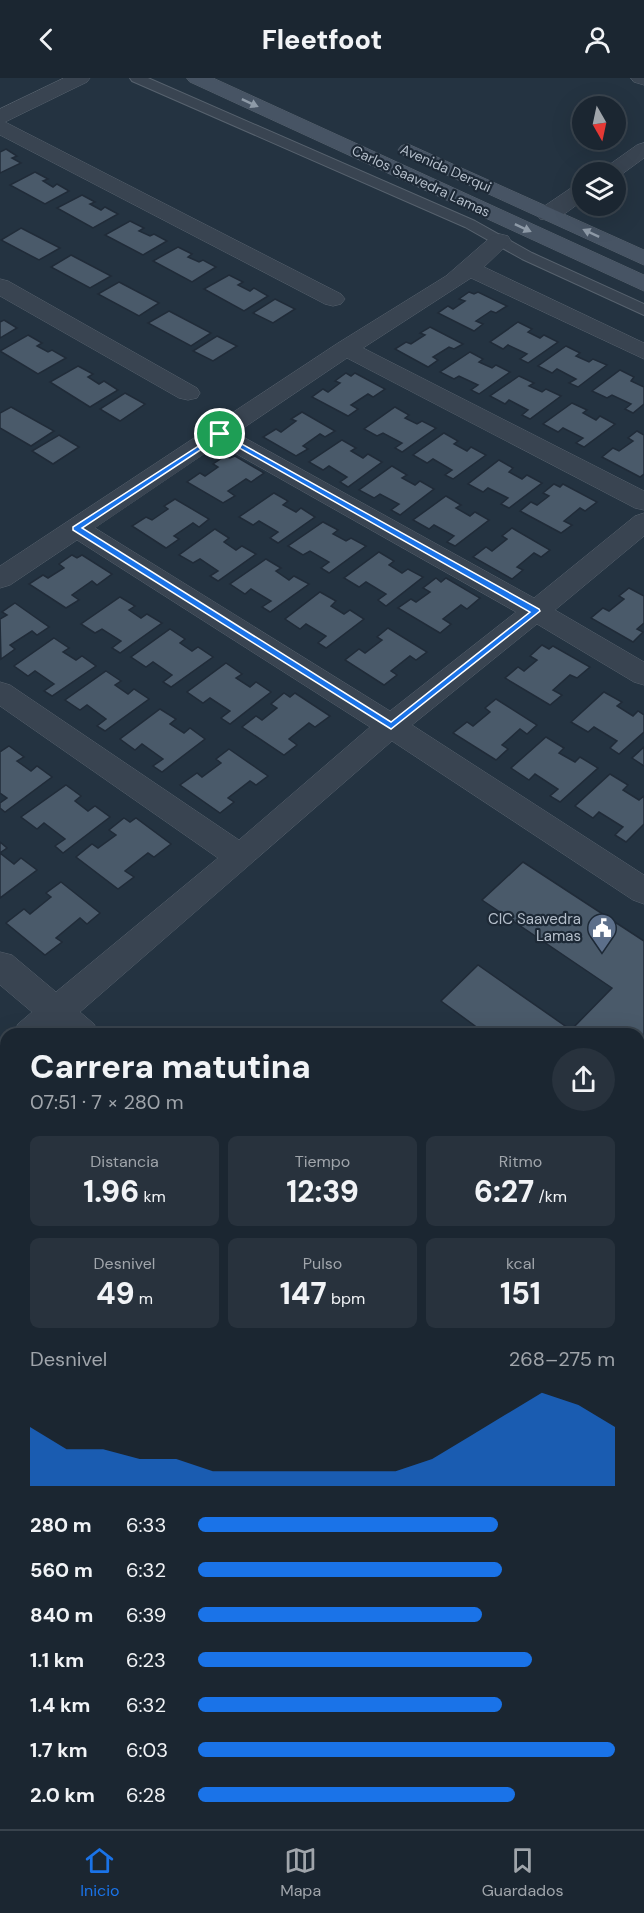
<!DOCTYPE html>
<html lang="es">
<meta charset="utf-8">
<style>
:root{--surface:#1b2631;--page:#28323d;--text:#f1f3f6;--muted:#a0a5ab;--line:#39434d;--accent:#1a73e8}
body{margin:0;font-family:"DM Sans",sans-serif;background:var(--page);color:var(--text);height:100vh;display:flex;flex-direction:column;font-size:22px;white-space:nowrap}
*{box-sizing:border-box;margin:0}
p{font-size:20px;color:var(--muted)}
.icon{flex:none;width:33px;height:33px;fill:none;stroke:currentColor;stroke-width:2;stroke-linecap:round;stroke-linejoin:round}
.map{position:relative;flex:1;overflow:hidden}
.drawer{position:absolute;left:0px;top:950px;width:645px;height:802px;display:flex;flex-direction:column;background:var(--surface);border-radius:18px 18px 0 0;box-shadow:0 6px 24px #0002,0 0 0 2px var(--line)}
.drawer>*{flex:none}
.needle{width:39px;rotate:171deg}
.tools{position:absolute;left:572px;top:18px;display:grid;gap:12px}
.tools a{display:grid;place-items:center;width:54px;height:54px;border-radius:50%;background:var(--surface);box-shadow:0 6px 24px #0002,0 0 0 2px var(--line);font-size:30px}
.pin{position:absolute;display:grid;place-items:center;width:51px;height:51px;color:#fff;margin:-26px;border:3px solid #fff;border-radius:50%;box-shadow:0 2px 6px #0007}
.round{display:grid;place-items:center;flex:none;width:63px;height:63px;border-radius:32px;background:var(--page)}
.headline{display:flex;align-items:center;justify-content:space-between;height:102px;padding:0 30px}
h1{font-size:33px;font-weight:800;line-height:45px}
.metrics{display:grid;grid-template-columns:repeat(3,1fr);gap:9px;height:102px;padding:6px 30px}
.metrics div{display:grid;align-content:center;border-radius:9px;background:var(--page);text-align:center}
.metrics b{font-size:30px;font-weight:800}
.metrics small{font-size:16px;font-weight:400}
.metrics p{font-size:16px}
.chart{height:168px;padding:12px 30px}
.chart p{display:flex;justify-content:space-between}
.chart svg{width:100%;height:108px;margin-top:6px;fill:var(--accent);opacity:.7}
ul{padding:0 30px;list-style:none;font-size:20px}
li{display:grid;grid-template-columns:96px 72px 1fr;align-items:center;height:45px}
li i{height:15px;border-radius:8px;background:var(--accent)}
header{display:flex;justify-content:space-between;align-items:center;height:78px;padding:0 30px;background:var(--surface);font-size:27px;font-weight:800}
.menu{display:flex;justify-content:space-around;align-items:center;height:84px;border-top:2px solid var(--line);background:var(--surface);font-size:16px;color:var(--muted)}
.menu a{display:grid;justify-items:center;gap:3px}
.menu .selected{color:var(--accent)}
.map>svg:first-child{display:block}
.building{fill:#4a5a6a;stroke:#202b38;stroke-width:1.5}
.lines{fill:none;stroke-linecap:round;stroke-linejoin:round}
.service-casing{stroke:#57626e;stroke-width:2}
.minor-casing{stroke:#57626e;stroke-width:1}
.secondary-casing{stroke:#57626e;stroke-width:1}
.service{fill:#394451;fill-rule:evenodd}
.minor{fill:#394451;fill-rule:evenodd}
.secondary{fill:#475464;fill-rule:evenodd}
.oneway{fill:#8e9aa7}
.route{fill:#1a73e8;stroke:#fff;stroke-width:1.5;fill-rule:evenodd}
.labels{text-anchor:middle;dominant-baseline:central;stroke-width:4.5;stroke-linejoin:round;paint-order:stroke}
.far-street-label{font-size:14px;fill:#b5bfcb;stroke:#1d2936}
.poi-label{font-size:15px;fill:#b5bfcb;stroke:#1d2936;text-anchor:end}
</style>
<header><svg class="icon" aria-label="back" viewBox="0 0 24 24"><path d="M15 5l-7 7 7 7"/></svg>Fleetfoot<svg class="icon" aria-label="person" viewBox="0 0 24 24"><circle cx="12" cy="8" r="4"/><path d="M4 21q1-7 8-7t8 7"/></svg></header>
<div class="map">
<svg width="644" height="1751" viewBox="0 0 644 1751">
<rect width="100%" height="100%" fill="#243341"/>
<g class="building">
<path d="M6,71L17,78L12,80L21,85L0,95V74Z"/>
<path d="M35,94L48,101L43,103L53,109L57,106L69,113L45,126L10,107Z"/>
<path d="M82,117L95,124L90,126L101,132L105,129L118,136L93,150L57,130Z"/>
<path d="M130,143L144,150L139,153L150,158L154,156L167,163L143,177L105,157Z"/>
<path d="M21,150L60,170L39,182L1,162Z"/>
<path d="M178,169L192,176L188,179L199,184L203,182L216,189L192,204L153,183Z"/>
<path d="M71,177L111,198L90,210L51,189Z"/>
<path d="M229,197L243,204L238,207L250,213L254,210L268,218L244,233L204,211Z"/>
<path d="M119,204L159,225L139,238L98,216Z"/>
<path d="M469,214L474,216L478,214L507,228L496,235L491,233L476,243L483,246L474,253L438,235L448,228L453,231L465,223L459,221Z"/>
<path d="M275,221L295,231L273,245L253,235Z"/>
<path d="M169,233L211,255L191,268L148,245Z"/>
<path d="M4,242L17,250L0,260V244Z"/>
<path d="M518,244L532,251L528,254L540,260L544,257L558,264L528,285L520,281L527,276L508,267L503,271L490,264Z"/>
<path d="M430,249L463,266L454,271L449,269L433,279L438,282L428,289L395,271L406,264L411,266L425,257L420,255Z"/>
<path d="M28,257L42,265L37,268L48,274L52,272L66,280L38,296L0,273Z"/>
<path d="M217,258L237,268L213,283L193,273Z"/>
<path d="M566,268L580,275L576,278L589,284L593,281L607,287L578,309L569,305L576,301L557,291L552,295L538,288Z"/>
<path d="M470,274L483,281L479,284L492,290L496,287L510,294L479,316L471,312L478,307L459,298L454,301L440,294Z"/>
<path d="M78,288L93,296L88,299L99,306L104,303L118,312L90,329L50,304Z"/>
<path d="M620,292L634,299L631,303L644,309V326L633,335L625,331L631,326L612,317L607,320L592,313Z"/>
<path d="M346,295L351,298L355,295L385,311L373,319L368,316L351,327L358,331L348,338L312,319L323,311L328,314L340,305L335,303Z"/>
<path d="M519,298L534,305L529,308L542,314L546,311L561,318L530,341L522,337L528,332L509,322L505,326L490,318Z"/>
<path d="M125,315L145,326L120,343L100,331Z"/>
<path d="M572,325L587,332L583,335L596,342L600,338L615,346L584,369L576,365L583,360L563,350L558,354L543,346Z"/>
<path d="M11,329L54,353L31,368L0,350V335Z"/>
<path d="M395,329L409,337L405,340L417,346L422,343L436,350L402,374L395,370L402,365L383,355L377,358L364,351Z"/>
<path d="M302,334L335,353L325,359L320,356L303,368L308,371L296,378L263,359L276,351L281,354L296,343L291,341Z"/>
<path d="M637,353L644,357V396L640,399L602,379L613,370L619,373L633,363L628,360Z"/>
<path d="M444,355L458,363L454,366L467,373L471,369L486,377L453,401L445,397L452,392L433,381L427,385L413,377Z"/>
<path d="M59,357L79,369L53,386L32,373Z"/>
<path d="M342,362L356,370L351,373L363,380L368,376L382,384L348,409L340,404L347,399L329,388L323,392L309,384Z"/>
<path d="M225,378L230,380L235,378L264,395L251,404L246,401L228,413L235,418L223,425L187,404L200,395L205,398L218,389L213,386Z"/>
<path d="M499,382L513,390L509,394L522,401L527,397L542,405L509,430L501,426L508,420L488,410L483,414L468,406Z"/>
<path d="M392,388L407,397L402,400L415,407L420,403L434,411L400,437L391,432L399,426L380,416L374,420L359,412Z"/>
<path d="M554,406L560,409L563,406L597,424L585,433L580,430L564,443L572,447L561,455L520,433L531,424L537,427L549,418L543,415Z"/>
<path d="M274,415L288,423L283,427L296,434L301,430L315,439L278,465L270,460L278,454L259,443L253,447L239,439Z"/>
<path d="M446,418L461,427L456,430L470,438L475,434L489,442L455,468L447,464L454,458L434,447L429,451L413,442Z"/>
<path d="M175,421L209,441L199,449L193,445L174,458L179,461L166,470L132,448L146,439L152,442L168,431L164,428Z"/>
<path d="M323,444L338,452L333,456L346,463L351,460L366,468L329,495L321,490L329,484L310,473L303,477L288,468Z"/>
<path d="M512,450L550,472L541,479L534,475L517,489L523,492L512,501L473,479L486,469L492,473L507,461L502,458Z"/>
<path d="M215,451L229,460L224,464L236,472L242,468L256,476L218,503L210,498L218,493L200,481L193,485L179,477Z"/>
<path d="M379,474L394,483L389,487L402,495L408,491L423,499L386,528L378,522L386,516L366,504L359,509L344,500Z"/>
<path d="M72,477L77,480L82,477L112,496L97,507L92,503L72,517L79,522L66,530L29,506L43,497L48,500L64,490L59,486Z"/>
<path d="M266,481L281,490L276,493L289,502L294,498L309,506L270,534L262,529L271,523L251,511L245,516L230,506Z"/>
<path d="M436,500L441,504L446,500L480,520L467,531L461,527L443,541L451,546L440,555L398,530L411,521L416,524L430,514L423,510Z"/>
<path d="M629,510L644,518V545L637,551L643,554L633,564L591,540L603,530L609,533L624,521L619,518Z"/>
<path d="M320,514L336,523L331,528L344,536L350,532L364,541L326,570L318,565L326,558L306,546L300,551L285,541Z"/>
<path d="M120,519L135,528L129,532L141,540L147,536L162,545L120,575L112,570L121,563L102,551L95,555L81,546Z"/>
<path d="M15,525L49,549L37,557L32,553L10,567L15,571L1,581L0,541L7,537L2,534Z"/>
<path d="M388,550L427,574L416,582L410,578L391,593L397,597L384,607L345,582L359,571L365,575L382,562L377,559Z"/>
<path d="M170,551L185,561L180,565L192,573L198,569L213,579L171,609L163,604L172,597L153,584L146,589L131,579Z"/>
<path d="M54,560L69,570L63,574L76,582L82,578L96,588L52,618L44,613L54,606L35,593L28,598L14,588Z"/>
<path d="M542,567L549,571L553,568L590,589L577,600L570,597L553,612L562,617L550,627L505,600L518,589L524,593L537,582L530,578Z"/>
<path d="M226,585L242,596L236,600L250,609L256,604L271,614L230,646L221,640L230,633L210,620L203,625L187,614Z"/>
<path d="M106,593L121,603L115,607L128,616L134,611L149,621L105,653L97,648L106,641L87,627L80,632L65,622Z"/>
<path d="M604,614L622,624L617,628L633,638L638,633L644,637V654L619,676L610,670L617,663L594,649L588,654L571,644Z"/>
<path d="M284,615L290,619L295,615L330,638L315,649L309,645L289,661L297,667L284,677L242,649L256,638L262,642L277,630L271,626Z"/>
<path d="M496,621L537,647L527,656L520,651L502,667L508,671L496,682L453,655L467,644L473,648L490,634L485,630Z"/>
<path d="M160,631L176,641L170,646L184,655L190,650L205,661L162,694L153,688L163,681L142,666L135,672L120,661Z"/>
<path d="M546,659L564,670L559,675L575,684L580,679L598,690L560,724L550,718L558,711L535,696L529,702L511,690Z"/>
<path d="M9,668L24,679L17,683L31,693L37,688L52,699L5,734L0,730V725L7,720L0,715V674Z"/>
<path d="M644,669V688L632,680Z"/>
<path d="M229,671L268,698L256,707L250,703L228,720L234,724L220,735L180,707L197,695L202,699L221,685L216,681Z"/>
<path d="M610,696L628,707L623,712L639,722L644,718V746L626,764L615,757L623,749L599,734L593,740L575,728Z"/>
<path d="M66,707L81,718L75,723L88,733L95,728L110,739L63,775L55,768L65,761L44,745L37,751L21,739Z"/>
<path d="M124,740L130,744L136,740L171,766L154,779L148,775L125,793L134,799L118,811L76,779L92,766L98,770L116,757L109,752Z"/>
<path d="M0,764L7,770L0,775L14,786L21,780L37,792L0,820Z"/>
<path d="M523,784L644,863V977L639,982V956H486L441,923L478,887L571,952L612,910L482,822Z"/>
<path d="M61,804L100,835L87,846L80,840L56,860L62,864L45,877L6,845L24,831L30,836L51,819L46,815Z"/>
<path d="M6,1013V1036L0,1030V1018Z"/>
<path d="M0,1079L6,1085V1104L2,1108L0,1106Z"/>
<path d="M6,1130V1176L0,1171V1135Z"/>
<path d="M644,1209V1363L639,1359V1215Z"/>
<path d="M4,1336L6,1339V1371L0,1377V1340Z"/>
<path d="M6,1403V1444L2,1448L0,1446V1409Z"/>
<path d="M639,1476L644,1480V1567L639,1562Z"/>
<path d="M6,1585V1673L0,1666V1591Z"/>
<path d="M643,1646L644,1647V1743L639,1739V1651Z"/>
<path d="M293,1746H339L343,1751H298Z"/>
</g>
<g class="lines">
<g class="service-casing">
<path id="service" d="M130,0H148L475,143L532,175L644,226V237L522,181L465,149L132,3Z"/>
</g>
<g class="minor-casing">
<g id="minor">
<path d="M64,0H90L87,4L5,44L341,216L345,221L341,226L333,228L325,226L0,57V31Z"/>
<path d="M631,0H644V7L634,4Z"/>
<path d="M644,65V80L618,99H615V94H599L637,67Z"/>
<path d="M582,107V123C569,132 557,145 540,141L537,136L540,131L574,108Z"/>
<path d="M500,156L508,158L511,163L484,189L644,265V281L471,200L363,270L644,413V432L635,430L347,280L236,355L534,520L635,438L644,435V458L555,532L644,584V607L634,604L537,546L412,647L644,797V826L633,822L392,663L80,934L94,946L99,956H13L18,946L32,934L0,907V874L12,877L56,914L218,780L0,628V604L10,607L239,762L370,649L77,462L10,507L0,510V488L338,265L446,198L492,158ZM219,366L516,534L390,633L95,450Z"/>
<path d="M0,201L8,203L197,310L200,315L197,320L188,322L179,320L0,218Z"/>
<path d="M6,960V993L0,995V963Z"/>
<path d="M644,1061V1097L639,1099V1063Z"/>
<path d="M644,1153V1191L639,1193V1155Z"/>
<path d="M0,1244L6,1246V1287L0,1284Z"/>
<path d="M639,1405L644,1407V1451L639,1449Z"/>
<path d="M37,1746H85L83,1751H35Z"/>
<path d="M128,1746H176L174,1751H126Z"/>
<path d="M470,1746H519L521,1751H472Z"/>
</g>
</g>
<g class="secondary-casing">
<g id="secondary">
<path d="M187,0H213L644,197V213L190,4Z"/>
<path d="M408,66L644,172V187L401,76L398,72L401,68Z"/>
</g>
</g>
<use href="#service" class="service"/>
<use href="#minor" class="minor"/>
<use href="#secondary" class="secondary"/>
</g>
<defs><path id="oneway-solid" d="M-6-.8H1V-3.2L6.5 0L1 3.2V.8H-6Z" transform="scale(1.5)"/></defs>
<g class="oneway">
<use href="#oneway-solid" transform="translate(250 25) rotate(25)"/>
<use href="#oneway-solid" transform="translate(523 150) rotate(25)"/>
<use href="#oneway-solid" transform="translate(591 155) rotate(-155)"/>
</g>
<path class="route" d="M220,354L539,531L540,533L391,651L73,452V449ZM220,359L530,534L391,644L82,450Z"/>
<defs>
<g id="civic-pin" transform="scale(1.5)"><path d="M0 17L-7.5 6A9.5 9.5 0 1 1 7.5 6Z" fill="#5c6f8a" stroke="#1d2936"/><path d="M-.6-6.5H3V-4.5H.6V-3L4-1V1h2V6H-6V1h2V-1L-.6-3ZM-1.2 2.5V6h2.4V2.5Z" fill="#fff"/></g>
</defs>
<g fill-rule="evenodd">
<use href="#civic-pin" x="602" y="850"/>
</g>
<g class="labels">
<g class="far-street-label">
<text transform="translate(446 90) rotate(24)">Avenida Derqui</text>
<text transform="translate(421 103) rotate(25)">Carlos Saavedra Lamas</text>
</g>
<g class="poi-label">
<text x="581" y="841">CIC Saavedra<tspan x="581" dy="17">Lamas</tspan></text>
</g>
</g>
</svg>
<div class="tools">
<a><svg class="needle" viewBox="-14 -14 28 28"><path d="M0-13l5 13h-10z" fill="#e53935"/><path d="M0 13l5-13h-10z" fill="#a0a5ab"/></svg></a>
<a><svg class="icon" aria-label="layers" viewBox="0 0 24 24"><path d="M12 4l9 5-9 5-9-5zM3 14l9 5 9-5"/></svg></a>
</div>
<div class="pin" style="left:220px;top:356px;background:#1e9e55"><svg class="icon" aria-label="arrive" viewBox="0 0 24 24"><path d="M6 21V4h12l-3 4 3 4H6"/></svg></div>
<section class="drawer">
<div class="headline"><div><h1>Carrera matutina</h1><p>07:51 · 7 × 280 m</p></div><a class="round"><svg class="icon" aria-label="share" viewBox="0 0 24 24"><path d="M12 15V3M7 8l5-5 5 5M5 13v7h14v-7"/></svg></a></div>
<div class="metrics">
<div><p>Distancia</p><b>1.96<small> km</small></b></div>
<div><p>Tiempo</p><b>12:39</b></div>
<div><p>Ritmo</p><b>6:27<small> /km</small></b></div>
</div>
<div class="metrics">
<div><p>Desnivel</p><b>49<small> m</small></b></div>
<div><p>Pulso</p><b>147<small> bpm</small></b></div>
<div><p>kcal</p><b>151</b></div>
</div>
<div class="chart"><p><span>Desnivel</span>268–275 m</p>
<svg viewBox="0 0 160 44" preserveAspectRatio="none"><path d="M0 44V20L10 29L20 29L30 33L40 33L50 38L60 38L70 38L80 38L90 38L100 38L110 33L120 24L130 15L140 6L150 11L160 20V44z"/></svg>
</div>
<ul>
<li><b>280 m</b>6:33<i style="width:72%"></i></li>
<li><b>560 m</b>6:32<i style="width:73%"></i></li>
<li><b>840 m</b>6:39<i style="width:68%"></i></li>
<li><b>1.1 km</b>6:23<i style="width:80%"></i></li>
<li><b>1.4 km</b>6:32<i style="width:73%"></i></li>
<li><b>1.7 km</b>6:03<i style="width:100%"></i></li>
<li><b>2.0 km</b>6:28<i style="width:76%"></i></li>
</ul>
</section>
</div>
<nav class="menu">
<a class="selected"><svg class="icon" aria-label="home" viewBox="0 0 24 24"><path d="M3 11l9-7 9 7M6 9v11h12V9"/></svg>Inicio</a>
<a><svg class="icon" aria-label="map" viewBox="0 0 24 24"><path d="M3 6l6-2 6 2 6-2v14l-6 2-6-2-6 2zM9 4v14M15 6v14"/></svg>Mapa</a>
<a><svg class="icon" aria-label="saved" viewBox="0 0 24 24"><path d="M7 4h10v16l-5-4-5 4z"/></svg>Guardados</a>
</nav>
